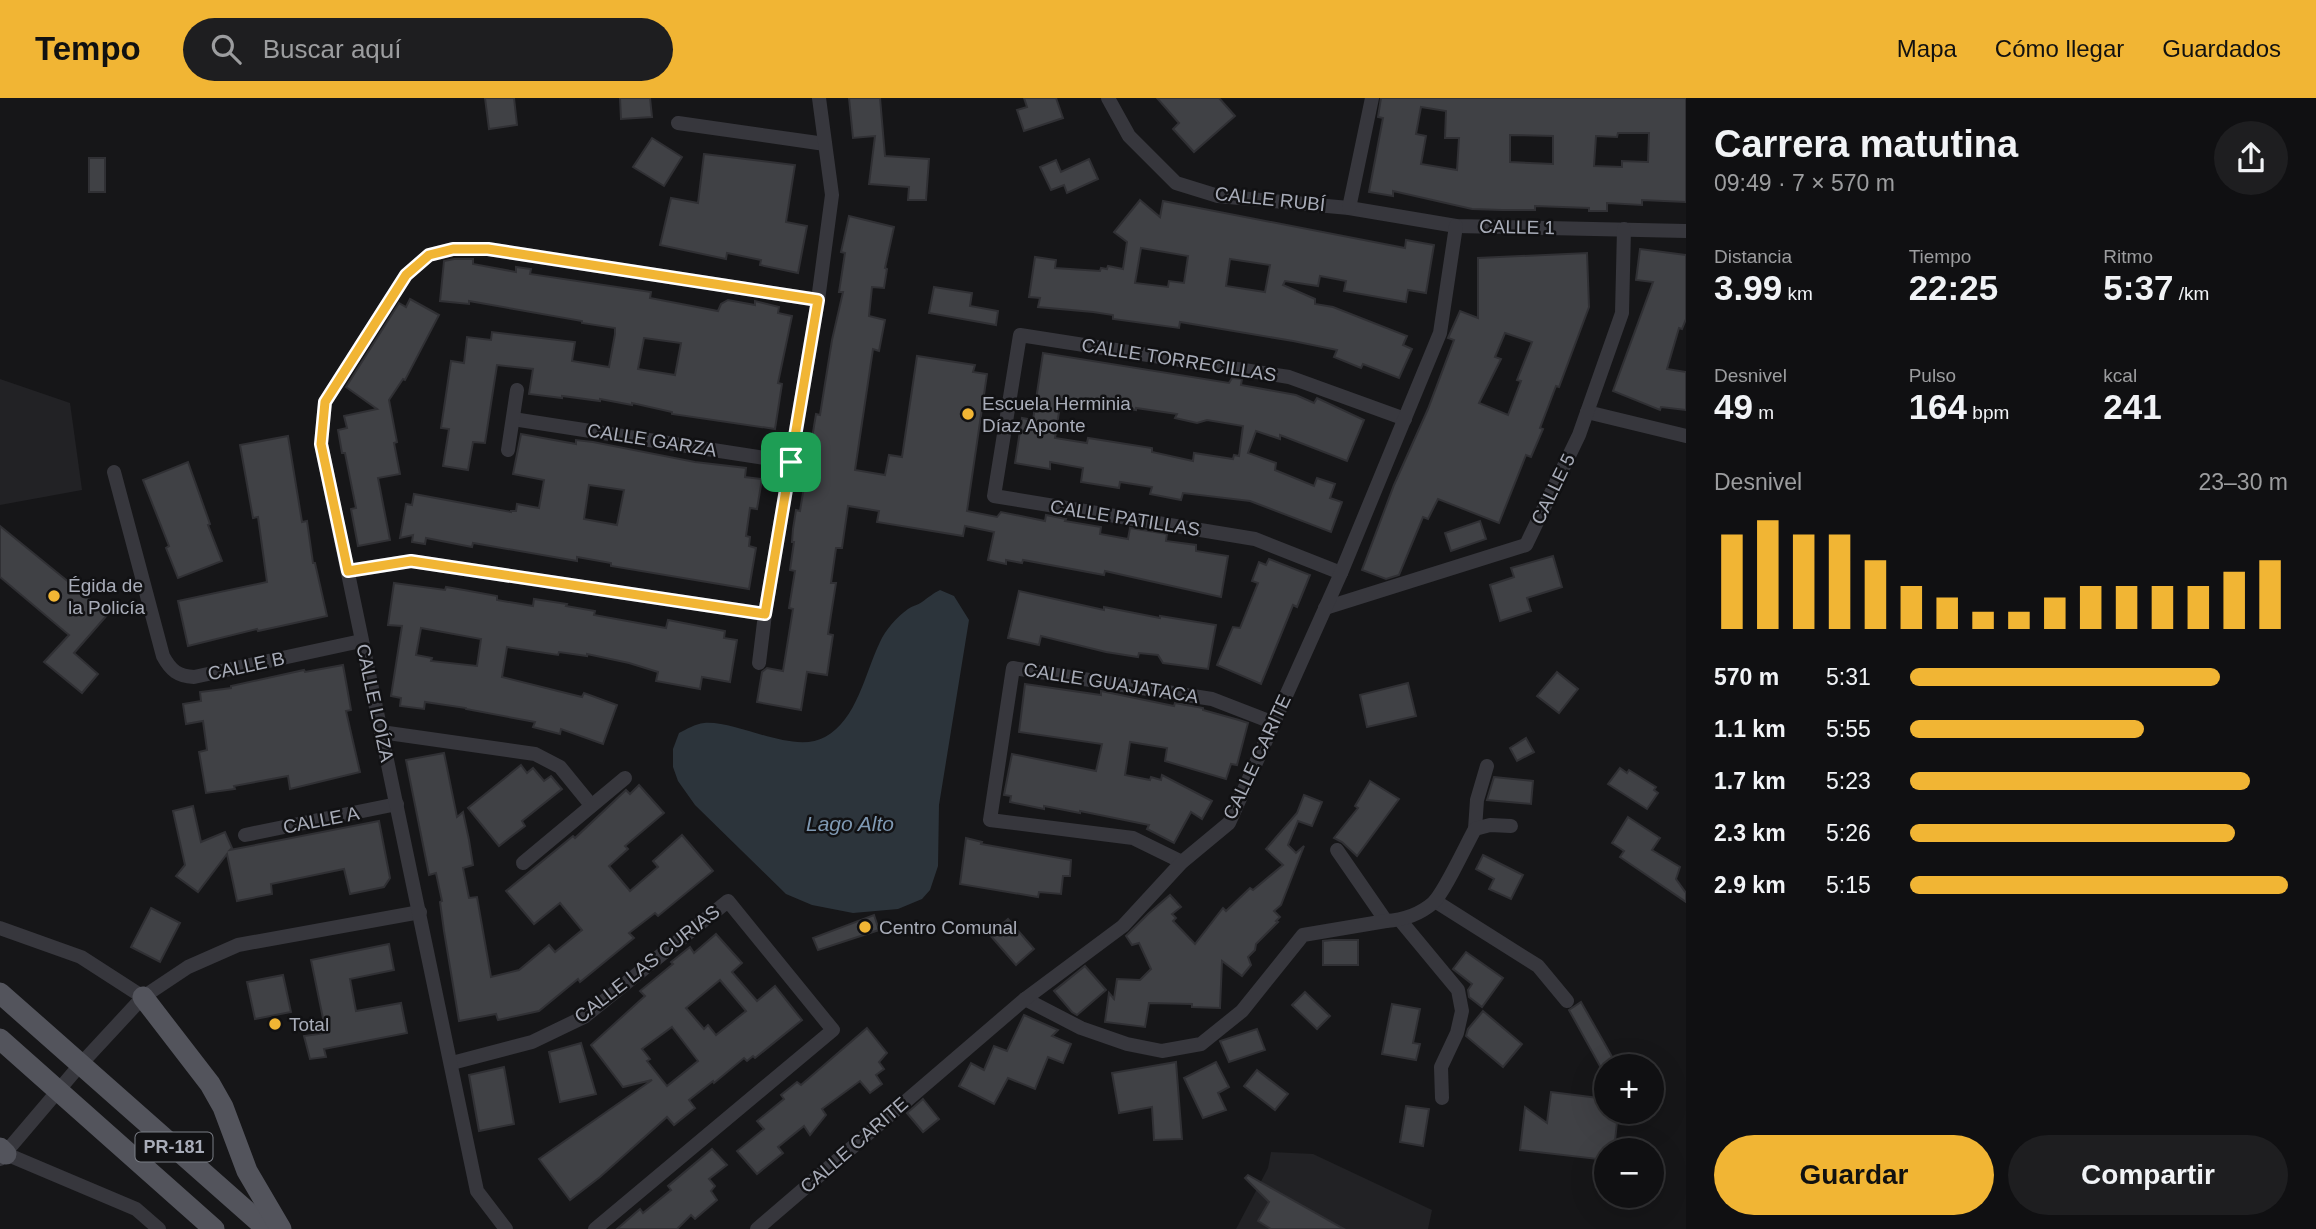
<!DOCTYPE html>
<html lang="es">
<meta charset="utf-8">
<style>
:root{--surface:#101012;--page:#1e1e20;--text:#f1f3f6;--muted:#9c9d9f;--line:#303032;--accent:#f1b534}
body{margin:0;font-family:Arial,sans-serif;background:var(--page);color:var(--text);height:100vh;display:flex;flex-direction:column;font-size:26px;white-space:nowrap}
*{box-sizing:border-box;margin:0}
p{font-size:23px;color:var(--muted)}
.icon{flex:none;width:38px;height:38px;fill:none;stroke:currentColor;stroke-width:2;stroke-linecap:round;stroke-linejoin:round}
.map{position:relative;flex:1;overflow:hidden}
.side{display:flex;flex-direction:column;background:var(--surface);width:630px}
.side>*{flex:none}
.controls{position:absolute;left:1594px;top:956px;display:grid;gap:14px}
.controls a{display:grid;place-items:center;width:70px;height:70px;border-radius:50%;background:var(--surface);box-shadow:0 7px 28px #0002,0 0 0 2px var(--line);font-size:35px}
.pin{position:absolute;display:grid;place-items:center;width:60px;height:60px;color:#fff;margin:-30px;border-radius:14px;box-shadow:0 4px 10px #0006}
.round{display:grid;place-items:center;flex:none;width:74px;height:74px;border-radius:37px;background:var(--page)}
.headline{display:flex;align-items:center;justify-content:space-between;height:119px;padding:0 28px}
h1{font-size:38px;font-weight:700;line-height:52px}
.metrics{display:grid;grid-template-columns:repeat(3,1fr);gap:10px;height:119px;padding:7px 28px}
.metrics div{display:grid;align-content:center}
.metrics b{font-size:35px;font-weight:700}
.metrics small{font-size:19px;font-weight:400}
.metrics p{font-size:19px}
.chart{height:196px;padding:14px 28px}
.chart p{display:flex;justify-content:space-between}
.chart svg{width:100%;height:126px;margin-top:7px;stroke:var(--accent);stroke-width:6}
.action{display:flex;gap:14px;margin-top:auto;padding:14px 28px}
.action a{flex:1;height:80px;border-radius:42px;background:var(--accent);color:#111;font-size:28px;font-weight:700;line-height:80px;text-align:center}
.action a+a{background:var(--page);color:var(--text)}
ul{padding:0 28px;list-style:none;font-size:23px}
li{display:grid;grid-template-columns:112px 84px 1fr;align-items:center;height:52px}
li i{height:18px;border-radius:9px;background:var(--accent)}
header{display:flex;align-items:center;gap:42px;box-sizing:border-box;height:98px;padding:0 35px;background:var(--accent);color:#111}
header strong{font-size:33px}
nav{display:flex;gap:38px;margin-inline-start:auto;font-size:24px}
.search{width:490px;height:63px;background:var(--page);display:flex;align-items:center;gap:18px;box-sizing:border-box;padding:0 24px;border-radius:38px;color:var(--muted);font-size:26px}
main{display:flex;flex:1;min-height:0}
.map>svg:first-child{display:block}
.built{fill:#222225}
.water{fill:#2c343b}
.building{fill:#404145;stroke:#303034;stroke-width:2;fill-rule:evenodd}
.lines{fill:none;stroke-linecap:round;stroke-linejoin:round}
.street{stroke:#37373d;stroke-width:14}
.primary{stroke:#53545c;stroke-width:21}
.route-casing{stroke:#fff;stroke-width:14}
.route{stroke:#f1b534;stroke-width:9}
.poi-dot{fill:#f1b534;stroke:#111113;stroke-width:2.5}
.labels{text-anchor:middle;dominant-baseline:central;stroke-width:5;stroke-linejoin:round;paint-order:stroke}
.shield{fill:#111113;stroke:#7b7e86;stroke-width:2}
.shield-label{font-size:18px;font-weight:bold;fill:#a8acb8}
.street-label{font-size:19px;fill:#a8acb8;stroke:#111113}
.poi-label{font-size:19px;fill:#a8acb8;stroke:#111113;text-anchor:start}
.water-label{font-size:21px;font-style:italic;fill:#7f99b3;stroke:#111113}
</style>
<header>
<strong>Tempo</strong>
<div class="search"><svg class="icon" aria-label="search" viewBox="0 0 24 24"><circle cx="10" cy="10" r="6"/><path d="M15 15l6 6"/></svg>Buscar aquí</div>
<nav><a>Mapa</a><a>Cómo llegar</a><a>Guardados</a></nav>
</header>
<main>
<div class="map">
<svg width="1686" height="1131" viewBox="0 0 1686 1131">
<rect width="100%" height="100%" fill="#161618"/>
<g class="built">
<path d="M0,281L70,305L82,392L0,407Z"/>
<path d="M1271,1054L1313,1056L1432,1112L1428,1131H1236L1268,1070Z"/>
</g>
<path class="water" d="M940,492L954,498L969,522L939,707L938,768L930,792L922,801L898,811L853,815L812,807L786,796L695,707L678,683L673,669V651L679,635C687,631 695,626 704,625C737,622 793,657 825,639C857,622 865,575 880,544C885,532 897,519 908,511C912,508 918,507 922,504C929,499 932,496 940,492Z"/>
<g class="building">
<path d="M485,0H514L517,27L489,31Z"/>
<path d="M620,0H650L652,19L621,21Z"/>
<path d="M849,0H880L885,58L929,61L926,102H908L909,89L869,86L875,38L853,40Z"/>
<path d="M1024,0H1056L1063,20L1024,33L1017,12L1027,9Z"/>
<path d="M1157,0H1219L1235,18L1194,54L1173,31L1179,25Z"/>
<path d="M1381,0H1686V104L1642,102V107L1607,105V113H1589V110L1535,108V112H1502L1472,111L1393,93V98L1369,94L1383,20L1378,19ZM1421,9L1446,13L1445,40H1459L1457,72L1421,66L1426,38L1416,36ZM1618,35H1649L1648,64L1622,63V69L1594,68L1596,38L1617,39ZM1510,37L1553,38V66L1510,64Z"/>
<path d="M652,40L682,59L664,88L633,69Z"/>
<path d="M704,56L795,67L786,124L807,128L798,175L760,167L761,162L727,155L726,161L660,147L671,100L698,105Z"/>
<rect x="89" y="60" width="16" height="34"/>
<path d="M1089,61L1098,81L1067,95L1064,87L1051,92L1040,69L1056,62L1061,74Z"/>
<path d="M1140,102L1160,119L1163,103L1405,150L1406,142L1434,147L1426,195L1408,192L1406,204L1344,193L1346,183L1320,178L1318,188L1285,183L1283,187L1315,201V206L1333,209L1407,238L1403,247L1412,251L1399,280L1363,266L1361,270L1334,259L1337,252L1293,243L1180,224L1179,230L1113,221V217L1093,214L1038,209L1040,200L1029,199L1035,159L1056,162L1055,170L1100,173L1101,170L1107,171L1108,168L1123,171L1127,144L1114,134ZM1141,150L1188,158L1184,185L1169,183L1168,189L1135,185ZM1230,161L1270,167L1265,194L1226,188Z"/>
<path d="M849,118L894,129L885,170L887,171L884,190L872,189L869,218L885,222L879,253L873,251L855,372L885,377L889,357L902,359L917,258L975,267L973,274L987,276L967,413L997,419L1001,414L1045,423L1046,417L1066,421L1065,423L1101,429L1100,436L1128,441L1130,430L1167,436L1166,443L1196,447V453L1228,458L1221,499L1105,473L1104,477L1023,462L1022,465L1006,462V466L988,462L994,434L965,428L963,438L877,424L879,413L848,408L842,450H836L831,485H836L828,536L833,537L827,577L807,574L801,612L757,604L762,574L767,570L783,573L793,511L789,510L795,473L790,472L794,444H792L793,431L796,412L800,413L816,316L820,317L832,242L843,194H839L845,155L841,154Z"/>
<path d="M1640,151L1686,157V221L1682,231L1679,230L1667,271L1686,274V312L1661,309L1660,312L1613,293L1653,184L1636,182Z"/>
<path d="M1587,155L1589,209L1559,289L1556,288L1540,330L1543,331L1531,359L1526,357L1499,425L1438,401L1428,421L1423,419L1399,477L1386,481L1362,472L1394,387L1428,311L1454,242L1448,240L1460,213L1478,220V160ZM1505,235L1532,244L1517,282L1521,283L1508,317L1479,305L1501,261L1495,259Z"/>
<path d="M454,161H473V166L516,174V169L531,171L530,176L651,194L650,200L718,213L721,206L728,202L755,207V203L779,209L778,215L792,218L778,285L782,286L775,331L672,316V314L632,305V307L600,301V303L562,298V300L529,296L533,271L497,267L485,345L473,344L468,372L443,368L449,331L441,330L451,263L464,265L467,239L491,242L492,234L575,244L572,263L609,269L615,236V230L582,225V223L469,203V206L440,203L444,163ZM644,240L681,245L675,277L638,271Z"/>
<path d="M934,189L972,195L970,208L998,213L996,227L929,215Z"/>
<path d="M410,201L439,217L405,282L403,281L389,302L397,344L394,345L400,376L378,380L390,442L358,448L351,411L356,410L345,355H342L338,332L347,330L344,318L377,311L346,289L399,205L406,209Z"/>
<path d="M1043,255L1229,285L1232,280L1242,281L1241,287L1296,297L1314,305L1317,300L1364,322L1347,363L1280,337V341L1256,333L1248,355L1276,365L1275,372L1314,388L1317,380L1335,386L1330,400L1342,404L1331,434L1250,403L1183,395L1181,402L1150,396L1152,389L1120,384L1119,390L1081,384L1083,370L1050,364V371L1015,365L1022,320L1033,322ZM1061,301L1136,312V310L1177,316L1175,320L1197,325L1207,322L1243,328L1239,358L1234,357L1233,361L1194,355L1193,363L1152,354V350L1088,340L1087,345L1055,340Z"/>
<path d="M521,336L576,346V342L593,344L695,364L746,370L745,379L762,381L757,411L750,410L746,438L750,439L749,448L756,450L749,491L611,468V465L577,459V463L473,445L472,449L426,440L425,446L412,444L413,437L400,440L406,406L412,407L414,396L511,414V413H516L517,406L539,410L544,382L513,376ZM589,387L624,392L617,427L584,421Z"/>
<path d="M288,338L302,424L307,423L313,465H315L327,518L258,533L257,531L188,548L178,503L267,484L258,419L253,420L240,347Z"/>
<path d="M188,364L210,426L208,427L222,463L178,480L166,450L169,448L143,382Z"/>
<path d="M1480,423L1486,441L1451,453L1445,435Z"/>
<path d="M0,428L108,516L74,555L98,576L82,595L44,564L69,537L0,479Z"/>
<path d="M1553,458L1562,489L1527,500L1531,513L1500,523L1490,487L1514,479L1511,470Z"/>
<path d="M1269,461L1310,477L1297,509L1293,507L1261,586L1217,567L1233,529L1240,530L1258,485L1252,483L1259,464L1266,467Z"/>
<path d="M394,485L445,492L446,489L464,492L497,498V502L533,508L534,501L567,506L566,508L595,513L594,517L666,530L668,522L725,533L724,540L737,542L730,584L702,579L700,591L656,583L658,574L629,565L587,556V558L559,554L558,557L507,549L502,579L582,599L584,595L617,607L603,646L561,631L560,636L533,629L535,624L466,611V610L425,604L424,611L400,608L401,600L391,598L402,528L388,527ZM421,530L481,541L477,568L431,563L432,560L416,557Z"/>
<path d="M1019,493L1104,512V509L1160,520V518L1216,527L1208,571L1163,565L1158,557L1139,555L1138,559L1106,554L1041,538L1039,547L1008,540Z"/>
<path d="M343,567L351,612L346,613L360,674L290,691L288,678L234,688L235,691L206,695L199,654L207,652L203,623L186,626L183,606L201,603L200,594L231,590V588L304,572L305,574Z"/>
<path d="M1557,574L1578,591L1559,615L1537,598Z"/>
<path d="M1408,585L1416,618L1367,629L1360,597Z"/>
<path d="M1025,586L1101,597V593L1174,608L1175,605L1203,610V612L1239,622L1248,625L1237,667L1231,666L1226,681L1165,663L1167,650L1130,644L1125,677L1150,682L1151,679L1161,682L1162,677L1212,703L1202,721L1191,714L1174,745L1147,731L1149,727L1080,713V715L1044,708V711L1010,704L1011,698L1004,697L1012,656L1096,673L1102,646L1019,634Z"/>
<path d="M1526,640L1534,654L1517,663L1510,650Z"/>
<path d="M444,655L457,719L463,714L469,742L473,767L463,770L469,800L477,799L491,879L519,872L549,847L555,854L582,832L560,805L534,826L506,793L573,738L575,740L626,692L630,696L639,687L664,715L625,748L628,751L609,768L630,793L658,769L653,763L682,737L713,773L658,818L655,815L629,835L634,840L580,884L578,881L539,913L498,922L496,916L459,923L444,833L440,804L442,803L436,775L429,777L406,662Z"/>
<path d="M521,667L527,675L533,670L544,683L551,678L562,691L522,723L525,728L499,748L468,710Z"/>
<path d="M1620,670L1627,675L1629,672L1656,689L1654,692L1658,695L1647,711L1608,686Z"/>
<path d="M1494,679L1533,683L1531,706L1487,702Z"/>
<path d="M1370,683L1399,701L1357,758L1342,744L1334,740L1358,710L1355,708Z"/>
<path d="M1304,697L1322,704L1312,728L1298,723L1288,747L1296,755L1304,748L1281,807L1274,813L1280,819L1276,823L1278,824L1256,846L1255,852L1248,859L1251,867L1242,878L1222,863L1220,910L1192,909V906L1149,905L1145,929L1105,924L1109,895L1114,901L1117,881L1140,882L1151,871L1139,845L1132,847L1126,838L1148,816L1170,797L1181,809L1172,816L1176,820L1173,823L1195,846L1223,810L1226,813L1250,790L1253,792L1283,767L1266,751L1297,715Z"/>
<path d="M193,708L201,744L225,734L232,750L230,752L379,723L390,780L384,789L350,796L344,771L271,786L272,796L237,803L227,756L198,794L176,778L185,767L173,713Z"/>
<path d="M1628,719L1660,740L1652,752L1680,769L1676,781L1686,795V804L1620,759L1624,753L1612,745Z"/>
<path d="M966,740L982,744L981,746L1071,762L1070,778H1063L1061,796L1039,794L1038,799L960,786Z"/>
<path d="M1483,757L1523,777L1511,801L1489,791L1494,781L1476,771Z"/>
<path d="M151,810L180,825L160,864L131,849Z"/>
<path d="M874,817L879,832L818,852L813,840Z"/>
<path d="M1008,821L1034,851L1016,867L990,837Z"/>
<path d="M716,836L742,865L732,874L757,903L775,888L802,922L755,960L753,958L747,963L744,960L714,985L713,983L689,1002L695,1010L674,1027L667,1019L600,1079L570,1102L539,1061L652,982L623,989L591,947L645,898L640,893L673,866L671,864L690,849L694,855ZM720,882L746,913L716,937L708,927L704,931L686,910ZM672,929L698,963L667,988L647,963L650,961L642,951Z"/>
<path d="M1332,842H1358V867H1323V843Z"/>
<path d="M389,846L394,872L350,881L356,913L401,905L407,935L324,951L326,959L310,961L304,938L326,935L311,862Z"/>
<path d="M1466,854L1503,880L1482,909L1469,899L1468,892L1472,886L1453,871Z"/>
<path d="M1085,868L1106,892L1077,917L1072,914L1054,893Z"/>
<path d="M283,877L291,914L255,921L247,884Z"/>
<path d="M1305,894L1330,918L1317,931L1292,907Z"/>
<path d="M1581,904L1606,948L1617,968H1600L1569,912Z"/>
<path d="M1392,906L1420,911L1413,945L1420,946L1416,962L1382,956Z"/>
<path d="M1483,913L1522,946L1503,969L1466,938L1468,931Z"/>
<path d="M1024,917L1058,932L1052,938L1071,946L1063,965L1048,959L1035,991L1008,980L994,1006L959,988L971,965L984,972L994,948L1007,953Z"/>
<path d="M867,930L887,955L879,964L884,971L876,977L882,986L870,995L860,983L822,1011L826,1017L810,1037L804,1028L778,1049L783,1055L757,1076L737,1053L764,1031L757,1023L784,1001L781,997L797,984L801,987Z"/>
<path d="M1257,931L1265,952L1229,964L1220,943Z"/>
<path d="M581,945L596,996L560,1004L549,954Z"/>
<path d="M1176,964L1182,1041L1154,1042L1152,1009L1119,1015L1112,975Z"/>
<path d="M1216,964L1229,989L1218,995L1226,1012L1203,1020L1184,980Z"/>
<path d="M504,969L514,1026L479,1033L469,977Z"/>
<path d="M1257,972L1288,996L1275,1012L1244,988Z"/>
<path d="M1551,994L1606,1001V1013H1617L1614,1023L1617,1024L1614,1052H1606V1062L1520,1052L1525,1009L1547,1025Z"/>
<path d="M923,1001L939,1021L923,1034L907,1015Z"/>
<path d="M1406,1008L1429,1011L1423,1048L1400,1044Z"/>
<path d="M712,1051L727,1067L709,1081L715,1088L711,1093L717,1102L695,1121L691,1117L677,1131H617L640,1111L643,1115L671,1092L668,1088Z"/>
<path d="M1248,1077L1344,1131H1271L1258,1123L1269,1104L1245,1080Z"/>
</g>
<g class="lines">
<g class="street">
<path d="M1108,0L1129,38L1176,85L1218,98L1349,110L1456,128L1686,133"/>
<path d="M678,25L825,46"/>
<path d="M1349,110L1372,0"/>
<path d="M1587,314L1686,338"/>
<path d="M513,321L791,364"/>
<path d="M508,352L517,292"/>
<path d="M114,374L163,558C171,573 178,578 194,579L361,543"/>
<path d="M348,473L411,463L765,516"/>
<path d="M1341,475L1255,441L994,398L1020,237L1289,279L1405,321"/>
<path d="M1325,510L1526,447L1579,337L1622,215L1624,131"/>
<path d="M759,565L765,516L818,202L832,97L819,0"/>
<path d="M381,634L535,656L560,669L591,707"/>
<path d="M1475,731L1477,702L1487,668"/>
<path d="M245,737L397,706"/>
<path d="M1337,752L1386,823"/>
<path d="M1182,764L1133,740L990,722L1013,570L1212,601L1274,625"/>
<path d="M523,765L625,680"/>
<path d="M1435,803L1538,868L1567,903"/>
<path d="M1400,822L1458,892L1462,913L1457,935L1441,969L1442,1000"/>
<path d="M0,830L81,859L143,899"/>
<path d="M1025,901L1081,930L1127,946L1162,953L1201,946L1242,913L1303,837L1386,823C1403,822 1420,816 1433,805C1444,795 1466,747 1475,731L1490,727L1511,728"/>
<path d="M452,965L532,944L584,919L728,803L833,932L595,1131"/>
<path d="M6,1056L136,1111L159,1131"/>
<path d="M0,1061L80,967L143,899L188,869L238,847L420,814"/>
<path d="M506,1131L477,1093L321,346L325,304L406,177L429,157L453,151H488L818,202"/>
<path d="M757,1131L1025,901L1123,828L1182,764L1229,725L1341,475L1440,235L1456,128"/>
</g>
<g class="primary">
<path d="M0,895L267,1131"/>
<path d="M143,899L210,986L223,1009L247,1073L281,1131"/>
<path d="M0,941L214,1131"/>
<path d="M0,1050L6,1056"/>
</g>
</g>
<g class="lines">
<g class="route-casing">
<path id="route" d="M453,151H488L818,202L765,516L411,463L348,473L321,346L325,304L406,177L429,157Z"/>
</g>
<use href="#route" class="route"/>
</g>
<g class="poi-dot">
<circle cx="968" cy="316" r="7"/>
<circle cx="54" cy="498" r="7"/>
<circle cx="865" cy="829" r="7"/>
<circle cx="275" cy="926" r="7"/>
</g>
<g class="labels">
<rect class="shield" x="135.5" y="1034.5" width="77" height="29" rx="5"/>
<g class="shield-label">
<text x="174" y="1049">PR-181</text>
</g>
<g class="street-label">
<text transform="translate(1270 101) rotate(6)">CALLE RUBÍ</text>
<text transform="translate(1517 129) rotate(1)">CALLE 1</text>
<text transform="translate(1179 262) rotate(9)">CALLE TORRECILLAS</text>
<text transform="translate(652 342) rotate(9)">CALLE GARZA</text>
<text transform="translate(1553 391) rotate(-64)">CALLE 5</text>
<text transform="translate(1125 420) rotate(9)">CALLE PATILLAS</text>
<text transform="translate(246 568) rotate(-12)">CALLE B</text>
<text transform="translate(1111 585) rotate(9)">CALLE GUAJATACA</text>
<text transform="translate(375 605) rotate(78)">CALLE LOÍZA</text>
<text transform="translate(1257 659) rotate(-65)">CALLE CARITE</text>
<text transform="translate(321 722) rotate(-11)">CALLE A</text>
<text transform="translate(647 866) rotate(-38)">CALLE LAS CURIAS</text>
<text transform="translate(854 1047) rotate(-41)">CALLE CARITE</text>
</g>
<g class="poi-label">
<text x="982" y="305">Escuela Herminia<tspan x="982" dy="22">Díaz Aponte</tspan></text>
<text x="68" y="487">Égida de<tspan x="68" dy="22">la Policía</tspan></text>
<text x="879" y="829">Centro Comunal</text>
<text x="289" y="926">Total</text>
</g>
<g class="water-label">
<text x="850" y="725">Lago Alto</text>
</g>
</g>
</svg>
<div class="controls">
<a>+</a>
<a>−</a>
</div>
<div class="pin" style="left:791px;top:364px;background:#1e9e55"><svg class="icon" aria-label="arrive" viewBox="0 0 24 24"><path d="M6 21V4h12l-3 4 3 4H6"/></svg></div>
</div>
<section class="side">
<div class="headline"><div><h1>Carrera matutina</h1><p>09:49 · 7 × 570 m</p></div><a class="round"><svg class="icon" aria-label="share" viewBox="0 0 24 24"><path d="M12 15V3M7 8l5-5 5 5M5 13v7h14v-7"/></svg></a></div>
<div class="metrics">
<div><p>Distancia</p><b>3.99<small> km</small></b></div>
<div><p>Tiempo</p><b>22:25</b></div>
<div><p>Ritmo</p><b>5:37<small> /km</small></b></div>
</div>
<div class="metrics">
<div><p>Desnivel</p><b>49<small> m</small></b></div>
<div><p>Pulso</p><b>164<small> bpm</small></b></div>
<div><p>kcal</p><b>241</b></div>
</div>
<div class="chart"><p><span>Desnivel</span>23–30 m</p>
<svg viewBox="0 0 160 44" preserveAspectRatio="none"><path d="M5 44V11M15 44V6M25 44V11M35 44V11M45 44V20M55 44V29M65 44V33M75 44V38M85 44V38M95 44V33M105 44V29M115 44V29M125 44V29M135 44V29M145 44V24M155 44V20"/></svg>
</div>
<ul>
<li><b>570 m</b>5:31<i style="width:82%"></i></li>
<li><b>1.1 km</b>5:55<i style="width:62%"></i></li>
<li><b>1.7 km</b>5:23<i style="width:90%"></i></li>
<li><b>2.3 km</b>5:26<i style="width:86%"></i></li>
<li><b>2.9 km</b>5:15<i style="width:100%"></i></li>
</ul>
<div class="action"><a>Guardar</a><a>Compartir</a></div>
</section>
</main>
